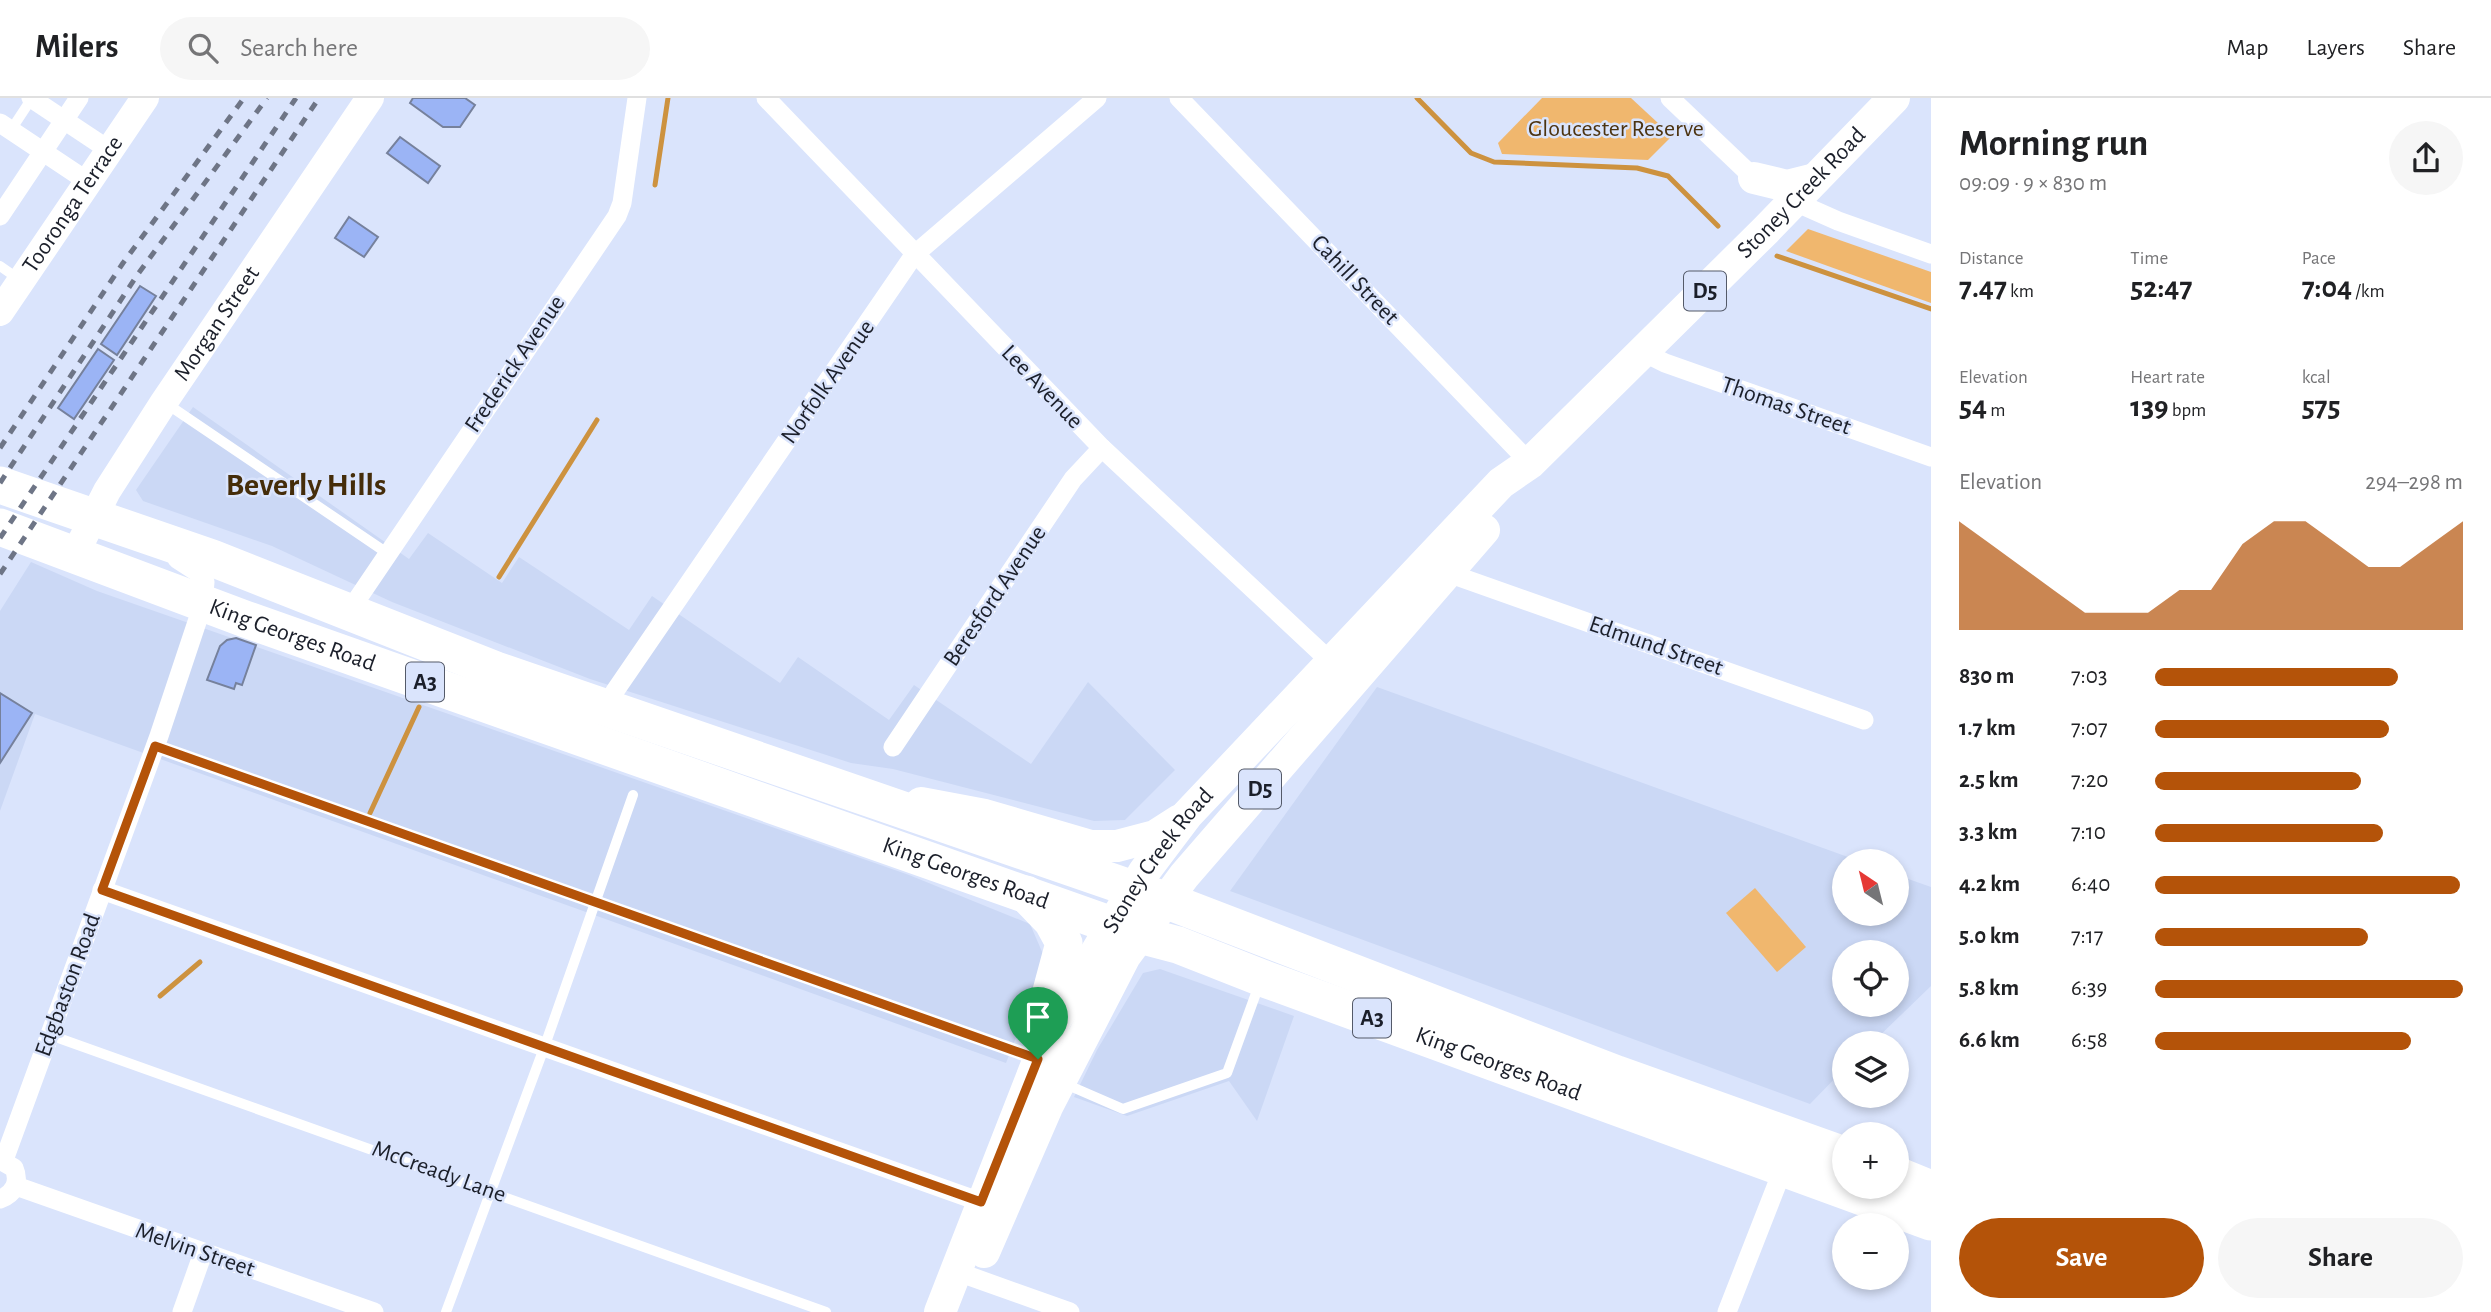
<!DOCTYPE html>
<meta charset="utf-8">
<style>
:root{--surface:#fff;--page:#f6f6f6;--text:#202124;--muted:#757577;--line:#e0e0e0;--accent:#b45309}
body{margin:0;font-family:"Alegreya Sans",sans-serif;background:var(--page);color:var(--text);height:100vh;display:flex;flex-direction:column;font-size:26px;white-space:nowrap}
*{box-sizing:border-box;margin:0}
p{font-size:23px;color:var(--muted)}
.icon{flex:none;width:38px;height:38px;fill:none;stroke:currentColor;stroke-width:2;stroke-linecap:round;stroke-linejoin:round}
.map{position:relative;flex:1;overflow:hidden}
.details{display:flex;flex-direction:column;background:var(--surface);width:560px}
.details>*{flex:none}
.needle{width:46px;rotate:325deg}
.fabs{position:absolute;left:1832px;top:751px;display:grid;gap:14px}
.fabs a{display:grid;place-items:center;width:77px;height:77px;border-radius:50%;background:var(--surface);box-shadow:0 4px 10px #0003;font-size:35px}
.pin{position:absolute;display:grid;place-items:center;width:60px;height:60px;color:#fff;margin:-72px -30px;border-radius:50% 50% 50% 0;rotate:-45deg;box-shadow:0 0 7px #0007}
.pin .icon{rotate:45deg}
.round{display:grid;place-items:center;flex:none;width:74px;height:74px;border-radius:37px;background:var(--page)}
.head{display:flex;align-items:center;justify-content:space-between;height:119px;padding:0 28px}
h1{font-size:38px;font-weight:600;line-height:52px}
.stats{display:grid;grid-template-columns:repeat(3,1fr);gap:10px;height:119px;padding:7px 28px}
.stats div{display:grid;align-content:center}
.stats b{font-size:30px;font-weight:600}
.stats small{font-size:19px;font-weight:400}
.stats p{font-size:19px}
.chart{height:196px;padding:14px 28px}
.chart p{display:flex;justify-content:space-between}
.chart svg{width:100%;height:126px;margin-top:7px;fill:var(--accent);opacity:.7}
.action{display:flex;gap:14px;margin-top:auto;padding:14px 28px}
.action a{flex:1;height:80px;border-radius:42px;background:var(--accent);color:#fff;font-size:28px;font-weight:600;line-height:80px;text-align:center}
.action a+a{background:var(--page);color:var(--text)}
ul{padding:0 28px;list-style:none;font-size:23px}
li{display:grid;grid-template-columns:112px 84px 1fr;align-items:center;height:52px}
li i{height:18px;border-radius:9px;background:var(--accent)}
header{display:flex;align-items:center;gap:42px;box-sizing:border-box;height:98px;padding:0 35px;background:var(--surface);border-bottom:2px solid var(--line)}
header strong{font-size:33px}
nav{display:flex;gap:38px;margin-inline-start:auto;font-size:24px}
.search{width:490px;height:63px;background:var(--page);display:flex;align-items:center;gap:18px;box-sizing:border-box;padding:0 24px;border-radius:38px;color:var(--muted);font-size:26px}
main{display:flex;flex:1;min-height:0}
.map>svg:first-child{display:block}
.built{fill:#cbd8f5;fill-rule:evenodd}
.green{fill:#f0b76e}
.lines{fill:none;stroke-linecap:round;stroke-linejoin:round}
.stream{stroke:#cd923f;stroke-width:5}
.building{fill:#9bb4f5;stroke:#76819c;stroke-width:2}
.lane{stroke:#fff;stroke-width:10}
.street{stroke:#fff;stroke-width:19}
.secondary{stroke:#fff;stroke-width:28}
.primary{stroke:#fff;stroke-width:32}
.highway{stroke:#fff;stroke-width:37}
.rail{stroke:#6e7586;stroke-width:5;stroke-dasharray:9 9;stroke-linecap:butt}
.route-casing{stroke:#fff;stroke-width:14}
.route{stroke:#b45309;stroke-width:9}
.labels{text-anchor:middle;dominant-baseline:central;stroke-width:5;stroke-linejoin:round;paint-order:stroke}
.shield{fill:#dae4fc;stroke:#545a69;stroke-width:2}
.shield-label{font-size:23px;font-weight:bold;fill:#1b1f2a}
.park-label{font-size:24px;fill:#4c3310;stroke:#dae4fc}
.street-label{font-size:24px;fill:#1b1f2a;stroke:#dae4fc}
.district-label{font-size:32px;font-weight:bold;fill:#452d0a;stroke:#dae4fc}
</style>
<header>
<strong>Milers</strong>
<div class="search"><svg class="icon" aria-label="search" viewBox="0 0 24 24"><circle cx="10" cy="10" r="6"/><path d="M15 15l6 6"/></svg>Search here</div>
<nav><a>Map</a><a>Layers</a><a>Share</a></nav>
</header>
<main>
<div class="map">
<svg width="1931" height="1214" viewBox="0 0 1931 1214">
<rect width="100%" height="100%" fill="#dae4fc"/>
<g class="built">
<path d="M193,309L409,461L428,435L502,485L519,459L629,532L652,498L780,585L798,559L889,622L914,587L1031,666L1088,584L1175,672L1125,722L1094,723L893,671L851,665L590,581L392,504L272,448L143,403L136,392Z"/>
<path d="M31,464L97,493L909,777L1030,826L1043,856L1041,875L1006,965L35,616L0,713V513Z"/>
<path d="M1377,589L1859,763H1844V816H1897V777L1931,789V888L1872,945H1844V971L1810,1006L1230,793ZM1844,854H1897V906H1844Z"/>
<path d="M1160,871L1294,918L1257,1023L1229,983L1127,1018L1074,999L1097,952L1143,875Z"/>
</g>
<g class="green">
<path d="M1542,0H1631L1672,38L1648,62L1502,56L1498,45Z"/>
<path d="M1808,131L1931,174V205L1786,153Z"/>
<path d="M1755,790L1806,849L1777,874L1726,815Z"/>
</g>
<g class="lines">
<g class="stream">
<path d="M1417,0L1471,55L1494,64L1637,70L1668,78L1718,128"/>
<path d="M655,87L668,0"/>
<path d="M1777,158L1931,211"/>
<path d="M499,479L597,322"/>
<path d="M370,715L419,609"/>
<path d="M160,898L200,864"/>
</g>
</g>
<g class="building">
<path d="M413,0H465L475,7L460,29H443L410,5Z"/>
<path d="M400,39L440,68L428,85L387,55Z"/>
<path d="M349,119L378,139L364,159L335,140Z"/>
<path d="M140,188L156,198L117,257L101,246Z"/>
<path d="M98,251L114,262L74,321L58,310Z"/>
<path d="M236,540L256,547L242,587L236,585L234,591L207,582L220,548L227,542Z"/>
<path d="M0,595L32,615L0,665Z"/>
</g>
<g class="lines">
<g class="lane">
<path d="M11,32L32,0"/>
<path d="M0,168L20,182"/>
<path d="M167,306L387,455"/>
<path d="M155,648L1034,960"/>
<path d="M50,937L826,1214"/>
<path d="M1063,985L1123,1011L1227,975L1259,887"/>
<path d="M446,1214L544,950L633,697"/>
</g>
<g class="street">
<path d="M31,0L109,52"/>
<path d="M766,0L1102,350L1331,564"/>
<path d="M1179,0L1530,365"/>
<path d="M1670,0L1754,80"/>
<path d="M0,25L87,83"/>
<path d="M1793,103L1838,123L1931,156"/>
<path d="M0,118L79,0"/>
<path d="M1643,254L1665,265L1931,359"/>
<path d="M1448,475L1864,622"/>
<path d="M348,515L617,118L622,105L637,0"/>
<path d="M608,611L615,593L914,157L1097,0"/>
<path d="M893,649L1073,381L1102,350"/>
<path d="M102,792L981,1104"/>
<path d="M0,1062L14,1070C20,1084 14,1096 0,1101"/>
<path d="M4,1062L159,638L203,506L205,484L197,474L177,461"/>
<path d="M16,1088L374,1214"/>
<path d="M955,1173L1070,1214"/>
<path d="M182,1214L203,1155"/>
<path d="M1727,1214L1783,1071"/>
</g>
<g class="secondary">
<path id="s1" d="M0,214L145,0"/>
<path id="s2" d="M75,456L107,393L164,304L370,0"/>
</g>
<g class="primary">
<path d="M1754,80L1787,88L1815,81"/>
<path d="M921,705L985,717L1091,748H1117L1155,738L1180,722"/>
<path d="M984,1154L1047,1009L1125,858L1184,778L1484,432"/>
<path id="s3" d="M940,1214L1051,930L1144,774L1187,717L1501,385L1530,365L1766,132L1894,0"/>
</g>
<g class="highway">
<path d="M0,387L212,460L496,572L1165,802L1617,976L1844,1057"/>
<path id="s4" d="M0,429L245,521L1140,837L1178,847L1262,880L1931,1124"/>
<path d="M1026,796L1052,823L1064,845L1050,897L1051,930"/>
<path d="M1897,1077L1931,1091"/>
</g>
<g class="rail">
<path d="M0,350L123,165L244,0"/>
<path d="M0,385L138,176L267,0"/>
<path d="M0,440L296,0"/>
<path d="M0,476L319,0"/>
</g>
</g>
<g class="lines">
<g class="route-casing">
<path id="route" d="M155,648L1038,961L981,1104L102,792Z"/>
</g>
<use href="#route" class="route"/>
</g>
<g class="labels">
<g class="shield">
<rect x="1684" y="173.5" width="42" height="39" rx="5"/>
<rect x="406" y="564.5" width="38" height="39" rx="5"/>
<rect x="1239" y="671.5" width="42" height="39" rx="5"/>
<rect x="1353" y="900.5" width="38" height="39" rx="5"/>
</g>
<g class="shield-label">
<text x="1705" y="193">D5</text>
<text x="425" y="584">A3</text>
<text x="1260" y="691">D5</text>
<text x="1372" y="920">A3</text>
</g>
<g class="park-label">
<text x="1616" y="31">Gloucester Reserve</text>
</g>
<g class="street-label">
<text stroke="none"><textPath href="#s3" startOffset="1433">Stoney Creek Road</textPath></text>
<text stroke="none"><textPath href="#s1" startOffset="130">Tooronga Terrace</textPath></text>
<text transform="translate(1355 182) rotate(46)">Cahill Street</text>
<text stroke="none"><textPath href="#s2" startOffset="271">Morgan Street</textPath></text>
<text transform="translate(515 266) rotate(-56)">Frederick Avenue</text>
<text transform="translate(828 284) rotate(-55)">Norfolk Avenue</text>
<text transform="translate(1042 289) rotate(46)">Lee Avenue</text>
<text transform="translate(1786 308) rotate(19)">Thomas Street</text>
<text transform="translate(995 498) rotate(-56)">Beresford Avenue</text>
<text stroke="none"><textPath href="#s4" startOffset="312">King Georges Road</textPath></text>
<text transform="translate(1656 548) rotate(19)">Edmund Street</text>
<text stroke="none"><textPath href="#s3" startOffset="504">Stoney Creek Road</textPath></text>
<text stroke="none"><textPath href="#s4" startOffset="1026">King Georges Road</textPath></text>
<text transform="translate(68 887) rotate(-70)">Edgbaston Road</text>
<text stroke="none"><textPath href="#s4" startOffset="1592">King Georges Road</textPath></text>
<text transform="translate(439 1074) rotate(20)">McCready Lane</text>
<text transform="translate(195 1152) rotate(19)">Melvin Street</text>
</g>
<g class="district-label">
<text x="306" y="387">Beverly Hills</text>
</g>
</g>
</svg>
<div class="fabs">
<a><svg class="needle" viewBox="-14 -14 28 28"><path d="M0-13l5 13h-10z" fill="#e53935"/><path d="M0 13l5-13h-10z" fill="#757577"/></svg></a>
<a><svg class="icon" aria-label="locate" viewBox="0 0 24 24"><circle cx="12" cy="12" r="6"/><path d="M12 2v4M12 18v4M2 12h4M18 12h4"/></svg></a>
<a><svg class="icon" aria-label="layers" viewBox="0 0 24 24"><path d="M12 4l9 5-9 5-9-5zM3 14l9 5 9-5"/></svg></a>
<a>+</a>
<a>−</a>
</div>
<div class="pin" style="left:1038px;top:961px;background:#1e9e55"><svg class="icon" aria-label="arrive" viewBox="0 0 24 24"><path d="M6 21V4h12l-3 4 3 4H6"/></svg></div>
</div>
<section class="details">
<div class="head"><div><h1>Morning run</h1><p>09:09 · 9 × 830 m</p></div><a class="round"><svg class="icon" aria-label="share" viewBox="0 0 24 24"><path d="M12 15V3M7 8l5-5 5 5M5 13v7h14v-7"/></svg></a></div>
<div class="stats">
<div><p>Distance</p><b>7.47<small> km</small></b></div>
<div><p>Time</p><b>52:47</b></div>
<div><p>Pace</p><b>7:04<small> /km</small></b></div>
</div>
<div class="stats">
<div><p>Elevation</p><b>54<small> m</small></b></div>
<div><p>Heart rate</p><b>139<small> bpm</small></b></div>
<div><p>kcal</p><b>575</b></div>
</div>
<div class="chart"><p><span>Elevation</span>294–298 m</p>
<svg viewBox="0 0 160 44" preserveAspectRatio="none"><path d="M0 44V6L10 14L20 22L30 30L40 38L50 38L60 38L70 30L80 30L90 14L100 6L110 6L120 14L130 22L140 22L150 14L160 6V44z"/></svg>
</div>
<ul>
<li><b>830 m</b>7:03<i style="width:79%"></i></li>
<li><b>1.7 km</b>7:07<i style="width:76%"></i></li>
<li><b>2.5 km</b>7:20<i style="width:67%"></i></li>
<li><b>3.3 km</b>7:10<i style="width:74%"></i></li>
<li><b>4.2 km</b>6:40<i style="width:99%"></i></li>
<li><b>5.0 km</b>7:17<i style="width:69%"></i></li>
<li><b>5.8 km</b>6:39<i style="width:100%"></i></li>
<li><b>6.6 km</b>6:58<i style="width:83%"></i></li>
</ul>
<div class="action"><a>Save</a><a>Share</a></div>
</section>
</main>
